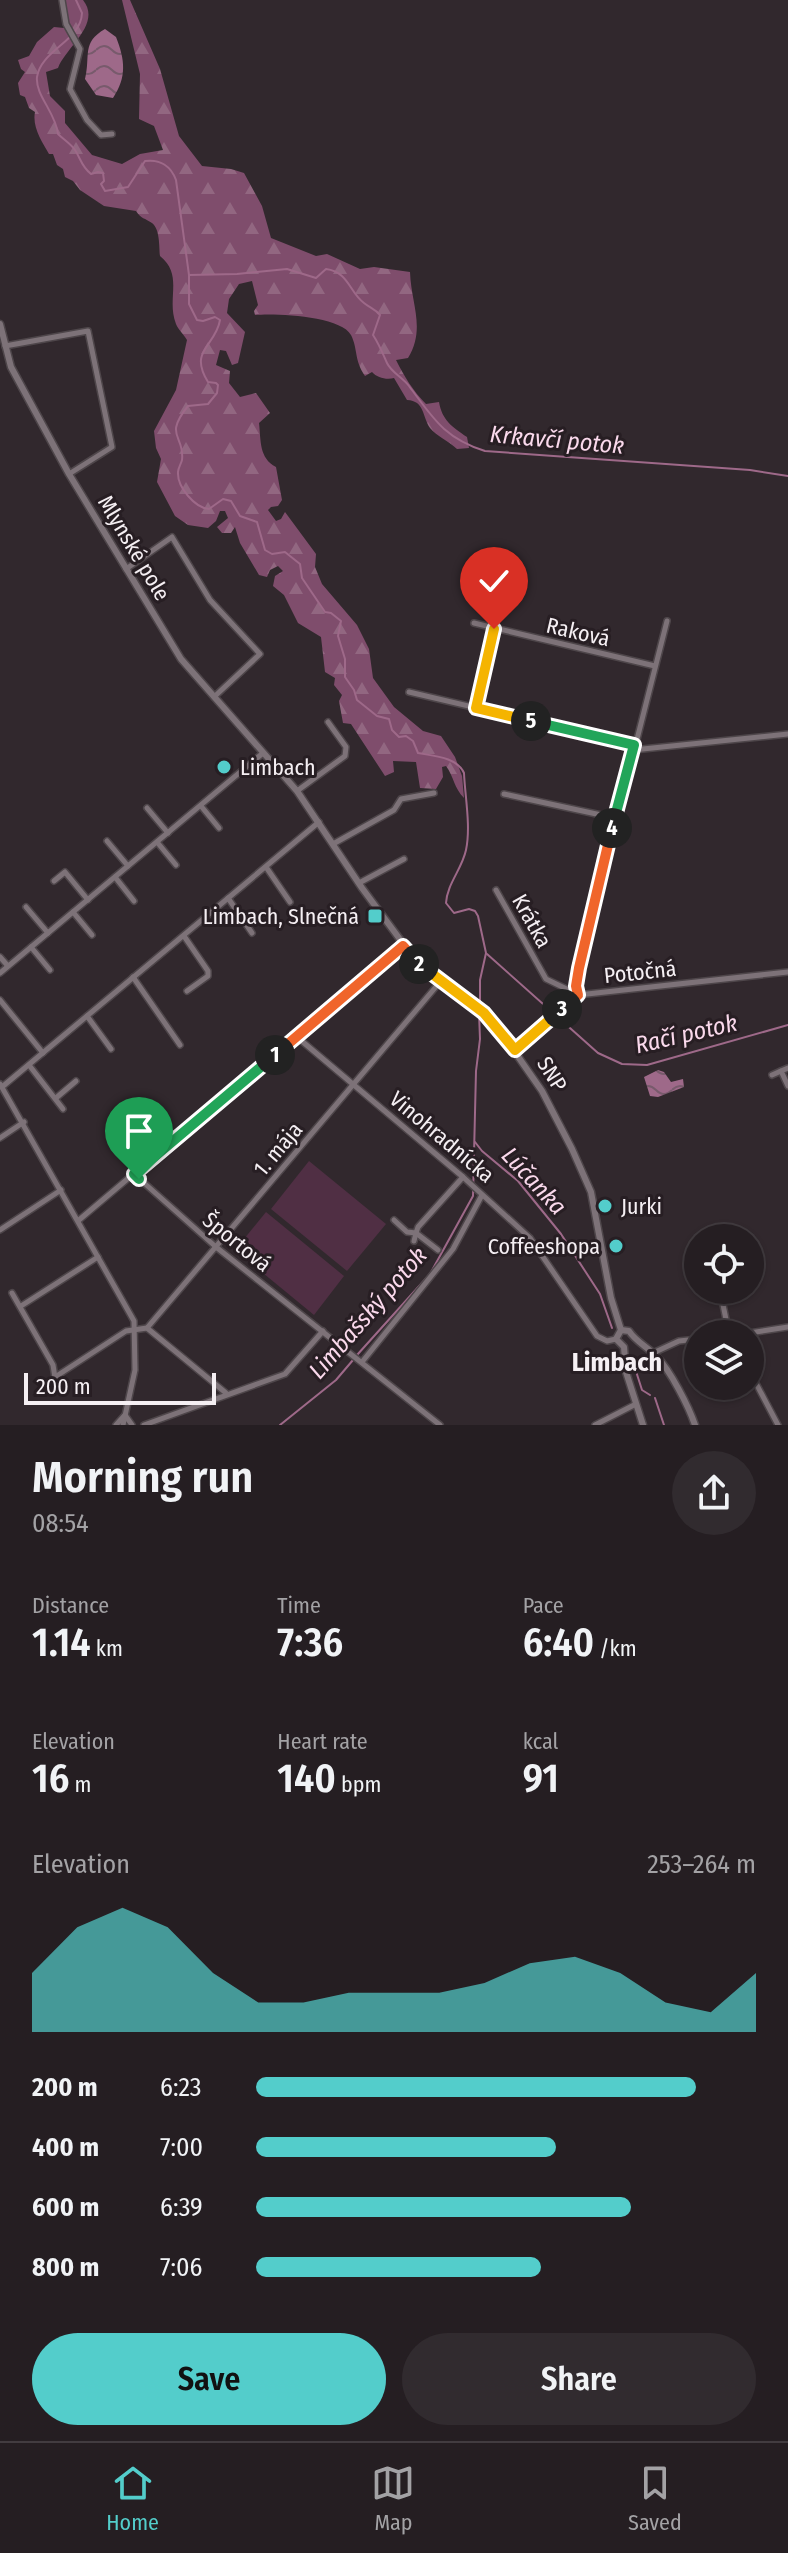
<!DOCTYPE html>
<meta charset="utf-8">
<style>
:root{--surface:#251e22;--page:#312b2f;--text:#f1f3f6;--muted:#a3a2a5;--line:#423c40;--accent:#53cdcb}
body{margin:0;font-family:"Fira Sans Condensed",sans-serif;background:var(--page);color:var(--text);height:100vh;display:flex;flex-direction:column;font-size:30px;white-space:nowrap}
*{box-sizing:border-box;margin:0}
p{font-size:26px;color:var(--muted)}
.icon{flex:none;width:44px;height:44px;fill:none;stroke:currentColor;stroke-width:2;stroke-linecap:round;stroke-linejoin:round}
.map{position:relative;height:1425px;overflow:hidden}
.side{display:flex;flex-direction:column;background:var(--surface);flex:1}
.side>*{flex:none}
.tools{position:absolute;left:684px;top:1224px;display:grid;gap:16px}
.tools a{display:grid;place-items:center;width:80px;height:80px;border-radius:50%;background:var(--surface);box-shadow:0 2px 6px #0004,0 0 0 2px var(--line);font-size:40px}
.scale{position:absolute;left:24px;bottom:20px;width:192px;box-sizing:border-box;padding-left:8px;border:4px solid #f5eff3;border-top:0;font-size:22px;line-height:28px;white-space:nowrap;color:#f5eff3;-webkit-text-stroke:6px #271e23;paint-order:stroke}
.pin{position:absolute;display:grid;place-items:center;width:68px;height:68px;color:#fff;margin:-82px -34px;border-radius:50% 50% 50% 0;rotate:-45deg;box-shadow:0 0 8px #0007}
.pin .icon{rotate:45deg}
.km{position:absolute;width:40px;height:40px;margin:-20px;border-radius:50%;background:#222;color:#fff;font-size:22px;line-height:40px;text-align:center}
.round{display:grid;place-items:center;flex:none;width:84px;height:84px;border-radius:42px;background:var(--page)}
.overview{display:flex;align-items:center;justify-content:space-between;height:136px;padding:0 32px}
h1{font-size:44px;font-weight:600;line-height:60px}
.figures{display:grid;grid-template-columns:repeat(3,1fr);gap:12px;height:136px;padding:8px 32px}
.figures div{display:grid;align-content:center}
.figures b{font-size:40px;font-weight:600}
.figures small{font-size:22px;font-weight:400}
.figures p{font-size:22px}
.chart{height:224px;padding:16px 32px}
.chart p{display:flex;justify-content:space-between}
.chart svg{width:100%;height:144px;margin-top:8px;fill:var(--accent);opacity:.7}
.button{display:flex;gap:16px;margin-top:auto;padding:16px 32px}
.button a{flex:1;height:92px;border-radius:48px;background:var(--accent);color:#111;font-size:32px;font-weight:600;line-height:92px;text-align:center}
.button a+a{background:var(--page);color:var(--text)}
ul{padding:0 32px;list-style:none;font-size:26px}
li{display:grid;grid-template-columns:128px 96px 1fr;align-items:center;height:60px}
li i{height:20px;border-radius:10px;background:var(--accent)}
.menu{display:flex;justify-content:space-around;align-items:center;height:112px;border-top:2px solid var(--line);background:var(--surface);font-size:22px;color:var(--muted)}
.menu a{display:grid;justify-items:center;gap:4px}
.menu .current{color:var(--accent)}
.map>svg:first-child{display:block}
.forest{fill:url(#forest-firs)}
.pitch{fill:#502f44}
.water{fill:url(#water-waves)}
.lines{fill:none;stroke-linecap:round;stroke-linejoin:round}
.stream{stroke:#9e6989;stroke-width:2}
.minor-casing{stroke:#4e464a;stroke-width:8}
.tertiary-casing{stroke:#4e464a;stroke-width:9}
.minor{stroke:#7d7278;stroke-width:5}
.tertiary{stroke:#7d7278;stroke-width:6}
.split-1-casing{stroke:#fff;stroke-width:16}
.split-2-casing{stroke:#fff;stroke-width:16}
.split-3-casing{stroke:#fff;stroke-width:16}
.split-4-casing{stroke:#fff;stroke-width:16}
.split-5-casing{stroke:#fff;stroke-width:16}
.split-6-casing{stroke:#fff;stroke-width:16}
.split-1{stroke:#22a559;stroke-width:10}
.split-2{stroke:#f0652b;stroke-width:10}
.split-3{stroke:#f5b400;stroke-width:10}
.split-4{stroke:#f0652b;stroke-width:10}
.split-5{stroke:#22a559;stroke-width:10}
.split-6{stroke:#f5b400;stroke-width:10}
.poi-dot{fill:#53cdcb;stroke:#271e23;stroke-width:3}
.labels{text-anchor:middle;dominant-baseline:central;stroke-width:6;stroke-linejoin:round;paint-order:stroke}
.street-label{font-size:22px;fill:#f5eff3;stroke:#271e23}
.poi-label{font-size:22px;fill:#f5eff3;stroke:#271e23;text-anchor:start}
.water-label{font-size:24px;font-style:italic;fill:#fad9ec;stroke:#271e23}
.quarter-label{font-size:26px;font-weight:bold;fill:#f5eff3;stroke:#271e23}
</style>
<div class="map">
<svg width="788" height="1425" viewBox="0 0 788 1425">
<defs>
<pattern id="forest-firs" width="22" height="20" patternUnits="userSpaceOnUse" patternTransform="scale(2)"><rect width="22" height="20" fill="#7f4d6c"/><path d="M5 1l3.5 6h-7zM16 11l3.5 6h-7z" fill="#926781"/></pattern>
<pattern id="water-waves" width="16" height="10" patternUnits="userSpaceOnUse" patternTransform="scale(2)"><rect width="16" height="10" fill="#9e6989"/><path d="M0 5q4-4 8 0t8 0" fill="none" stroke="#785a6c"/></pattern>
</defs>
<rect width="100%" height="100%" fill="#31282d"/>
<path class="forest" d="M65,0H83C102,24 66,47 58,68L46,72L50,96L65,111V123L92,155L122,164L140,154L163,150L154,126L139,119L140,74L122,0H130L160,69L179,136L202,166L231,169L244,173L262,206L271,238L316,256L327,254L360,269L374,267L410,272C411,304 426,328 408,358L396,360C404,376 413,391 426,404L439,402C442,420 452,427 467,437L469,448L457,449C449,441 436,436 430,428C422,416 425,401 407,400L394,378C387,380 377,378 372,372L365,376C354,360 358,349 351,335C341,316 275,313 255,315L254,311L258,305L252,281L239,284L229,299L227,313L245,332L238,363L232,365L226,351L220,350L216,365L230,371L229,383L240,397L256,393L270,413L259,423C261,441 259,458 276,467L282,500L278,506L271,507L268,510L276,521L281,519L285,512L316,554L315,567L322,584L357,625L369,649L373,678L394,707L423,731L441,736L455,757L462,776L464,798C454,788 454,777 446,766L442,767L443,777L436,789L420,788L416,762L393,761L394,772L385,776L351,724L343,723L339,701L342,695L334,685L335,678L325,672L321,637L298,623L284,595L273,586L275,576L283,571L278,566L270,570L267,577L259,575L240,543L235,527L231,533H222L217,527L228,518L225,511H220L216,521L208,528L188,525L175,516L157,482L161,459L156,448L154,431L176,390L187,340C184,335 178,329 176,324C166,299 184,275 160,256C159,246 160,229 152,223C145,218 141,219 136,211L104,206L80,190L73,181L65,177L63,169L57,165L53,154H49C42,142 32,127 35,112L29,108L25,97L20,95L18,83L25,72L21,69L18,60L29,56L37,42L54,27L64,28L67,25Z"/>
<g class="pitch">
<path d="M309,1161L386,1224L347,1271L271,1209Z"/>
<path d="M266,1212L344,1276L314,1315L235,1250Z"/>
</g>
<g class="water">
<path d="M105,29L116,37C125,60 127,77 113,98L96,95L85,79C91,55 81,43 105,29Z"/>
<path d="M658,1070L664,1072L671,1082L683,1079L684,1087L658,1097L650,1096L644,1077Z"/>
</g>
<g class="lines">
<g class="stream">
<path d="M76,0L82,13C81,41 41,50 37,77C35,95 56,113 58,134C63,139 71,144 75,150C81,159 81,166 91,174L98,172L103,173L104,181L101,184L105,191L128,187L145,161C160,159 171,166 176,180L189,275V304L197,320L203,321L215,317L220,320C216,346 188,350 208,382L216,383L218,385L217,393L208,404L188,406C163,437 185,435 182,460C181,464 178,468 178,472C177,487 195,508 209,509L223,499L231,501L240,516L257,522L265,550L272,554L285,552L300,564L302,578L325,612L331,613L341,621L338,636L345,659V677L354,690L357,700L377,716L389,719L392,730L399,737L406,736L413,741L418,753C433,756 457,757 464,773C465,797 471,826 466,850C462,869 447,884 446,903L454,913L469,909L475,911L478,916L486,953L480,980V1006"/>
<path d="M189,275L237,274L287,269L316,278L326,269C349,272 349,292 364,303C370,308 375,309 380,315L373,335C379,344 383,354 387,363C391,372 403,378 409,386C433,418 444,438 485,451L750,470L788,476"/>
<path d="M487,954L598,1053L622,1064L647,1065L788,1025"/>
<path d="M475,1142L482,1151L518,1181L561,1234L600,1294L612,1328"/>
<path d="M357,1355L430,1274L473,1196L476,1071L480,1039L479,1013"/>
<path d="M634,1365L642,1390L650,1395"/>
<path d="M655,1398L664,1425"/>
<path d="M280,1425L336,1380L353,1360"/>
</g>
<g class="minor-casing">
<g id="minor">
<path d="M62,0L66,24L80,49L70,89L87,120L101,135L112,134"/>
<path d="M5,346L88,331L112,447L69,474"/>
<path d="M126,569L172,537L210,600L260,654L214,697"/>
<path d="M474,623L655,666"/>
<path d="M409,692L634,745"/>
<path d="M476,708L494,629"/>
<path d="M633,750L788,734"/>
<path d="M297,791L345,756L346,747L328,722"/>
<path d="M504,794L615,818"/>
<path d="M201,806L219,828"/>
<path d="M147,808L168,833"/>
<path d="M107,841L128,866"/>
<path d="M157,842L176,865"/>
<path d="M333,844L394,810L401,799L434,793"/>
<path d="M266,867L290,902"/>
<path d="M115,877L134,901"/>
<path d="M54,881L65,872L88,900"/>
<path d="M359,883L404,859"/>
<path d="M496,890L546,979L577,994"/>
<path d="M228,898L252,933"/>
<path d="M26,907L48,933"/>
<path d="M73,912L92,935"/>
<path d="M184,936L208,971V976L187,991"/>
<path d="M31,947L50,970"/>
<path d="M0,957L8,966"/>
<path d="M0,973L263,753"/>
<path d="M133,977L180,1045"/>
<path d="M578,995L576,986L579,968L667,621"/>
<path d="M0,1000L43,1053"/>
<path d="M87,1016L111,1049"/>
<path d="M297,1037L463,1177L530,1238L597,1336L607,1341L616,1339"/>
<path d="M515,1050L578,995L788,972"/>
<path d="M29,1065L63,1109"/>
<path d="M788,1068L781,1071L788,1086"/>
<path d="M772,1075L781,1071"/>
<path d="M0,1084L134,1321L135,1370L123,1425"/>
<path d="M2,1087L319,822"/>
<path d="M56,1098L76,1081"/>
<path d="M0,1138L24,1122"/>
<path d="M134,1174L216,1247L440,1425"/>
<path d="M79,1220L403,946"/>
<path d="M394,1220L407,1232L416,1233L414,1241"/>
<path d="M0,1230L61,1190"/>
<path d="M438,1250L416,1233L418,1227L463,1177"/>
<path d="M720,1290L729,1334"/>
<path d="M12,1293L53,1365L57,1390"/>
<path d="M21,1306L98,1257"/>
<path d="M147,1328L226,1393"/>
<path d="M743,1334L788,1327"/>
<path d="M653,1353L679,1341L698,1339"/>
<path d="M362,1362L453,1249L482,1195"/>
<path d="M750,1372L778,1425"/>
<path d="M55,1377L126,1331L147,1328L440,982"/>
<path d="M116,1425L125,1415L132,1425"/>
<path d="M144,1425L285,1374L323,1331"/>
<path d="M595,1425L636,1404"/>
</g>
</g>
<g class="tertiary-casing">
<g id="tertiary">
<path d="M0,324L11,367L69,474L181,659L297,791L362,888L416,961L494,1022L542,1091L572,1149L591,1192L611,1298L621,1330L616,1339L624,1347L626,1372L643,1425"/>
<path d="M621,1330L629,1331C636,1342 648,1347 657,1357C670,1370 689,1407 695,1425"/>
</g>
</g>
<use href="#minor" class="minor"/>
<use href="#tertiary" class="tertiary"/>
</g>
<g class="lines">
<g class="split-1-casing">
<path id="split-1" d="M139,1179L134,1174L275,1055"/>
</g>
<g class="split-2-casing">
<path id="split-2" d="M275,1055L403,946L419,964"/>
</g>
<g class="split-3-casing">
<path id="split-3" d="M419,964L484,1013L515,1050L562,1009"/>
</g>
<g class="split-4-casing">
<path id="split-4" d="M562,1009L578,995L576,986L579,968L612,828"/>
</g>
<g class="split-5-casing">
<path id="split-5" d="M531,721L634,745L612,828"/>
</g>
<g class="split-6-casing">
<path id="split-6" d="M494,629L476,708L531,721"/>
</g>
<use href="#split-1" class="split-1"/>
<use href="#split-2" class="split-2"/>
<use href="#split-3" class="split-3"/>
<use href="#split-4" class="split-4"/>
<use href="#split-5" class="split-5"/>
<use href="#split-6" class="split-6"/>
</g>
<g class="poi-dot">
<circle cx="224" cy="767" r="8"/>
<rect x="367" y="908" width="16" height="16" rx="4"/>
<circle cx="605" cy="1206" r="8"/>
<circle cx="616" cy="1246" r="8"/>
</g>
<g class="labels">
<g class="street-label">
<text transform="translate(134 548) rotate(59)">Mlynské pole</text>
<text transform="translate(578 632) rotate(13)">Raková</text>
<text transform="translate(532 921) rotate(61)">Krátka</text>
<text transform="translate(640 972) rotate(-6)">Potočná</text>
<text transform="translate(552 1074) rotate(58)">SNP</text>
<text transform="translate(442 1137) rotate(40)">Vinohradnícka</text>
<text transform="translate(278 1149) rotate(-50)">1. mája</text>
<text transform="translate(237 1242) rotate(39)">Športová</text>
</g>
<g class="poi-label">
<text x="240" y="767">Limbach</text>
<text x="359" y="916" text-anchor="end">Limbach, Slnečná</text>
<text x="621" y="1206">Jurki</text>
<text x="600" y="1246" text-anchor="end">Coffeeshopa</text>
</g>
<g class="water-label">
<text transform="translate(557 440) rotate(5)">Krkavčí potok</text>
<text transform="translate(686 1034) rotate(-13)">Račí potok</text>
<text transform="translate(534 1181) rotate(47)">Lúčanka</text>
<text transform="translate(368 1313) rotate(-49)">Limbašský potok</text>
</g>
<g class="quarter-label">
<text x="617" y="1362">Limbach</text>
</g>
</g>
</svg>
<div class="tools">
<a><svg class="icon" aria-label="locate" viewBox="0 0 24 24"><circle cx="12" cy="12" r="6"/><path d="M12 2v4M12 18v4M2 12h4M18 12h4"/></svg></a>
<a><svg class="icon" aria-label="layers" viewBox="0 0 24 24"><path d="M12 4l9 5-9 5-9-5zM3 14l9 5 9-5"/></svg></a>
</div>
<div class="scale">200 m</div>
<div class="pin" style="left:139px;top:1179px;background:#1e9e55"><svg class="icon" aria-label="arrive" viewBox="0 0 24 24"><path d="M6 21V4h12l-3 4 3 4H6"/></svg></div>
<div class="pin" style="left:494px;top:629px;background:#d93025"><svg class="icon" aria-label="check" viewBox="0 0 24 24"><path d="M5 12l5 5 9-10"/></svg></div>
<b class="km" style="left:275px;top:1055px">1</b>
<b class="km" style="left:419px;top:964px">2</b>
<b class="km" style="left:562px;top:1009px">3</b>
<b class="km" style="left:612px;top:828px">4</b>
<b class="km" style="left:531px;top:721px">5</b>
</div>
<section class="side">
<div class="overview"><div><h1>Morning run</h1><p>08:54</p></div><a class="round"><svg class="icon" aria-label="share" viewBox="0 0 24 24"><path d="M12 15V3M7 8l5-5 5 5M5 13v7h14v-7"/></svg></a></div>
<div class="figures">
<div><p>Distance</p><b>1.14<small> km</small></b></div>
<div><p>Time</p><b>7:36</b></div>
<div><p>Pace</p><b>6:40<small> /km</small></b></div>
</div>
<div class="figures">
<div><p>Elevation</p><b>16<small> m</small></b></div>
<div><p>Heart rate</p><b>140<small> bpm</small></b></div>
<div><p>kcal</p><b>91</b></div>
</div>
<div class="chart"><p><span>Elevation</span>253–264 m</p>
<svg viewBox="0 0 160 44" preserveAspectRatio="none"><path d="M0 44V26L10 12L20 6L30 12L40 26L50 35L60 35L70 32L80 32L90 32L100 29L110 23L120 21L130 26L140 35L150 38L160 26V44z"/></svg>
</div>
<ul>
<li><b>200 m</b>6:23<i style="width:88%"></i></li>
<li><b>400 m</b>7:00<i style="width:60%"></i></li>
<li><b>600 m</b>6:39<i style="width:75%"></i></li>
<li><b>800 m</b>7:06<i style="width:57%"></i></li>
</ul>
<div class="button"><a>Save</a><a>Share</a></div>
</section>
<nav class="menu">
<a class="current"><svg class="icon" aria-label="home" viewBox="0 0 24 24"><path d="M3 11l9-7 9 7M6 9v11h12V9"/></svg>Home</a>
<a><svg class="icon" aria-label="map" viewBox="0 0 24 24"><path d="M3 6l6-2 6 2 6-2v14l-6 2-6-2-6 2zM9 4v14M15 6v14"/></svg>Map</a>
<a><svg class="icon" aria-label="saved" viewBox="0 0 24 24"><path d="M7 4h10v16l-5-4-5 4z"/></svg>Saved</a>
</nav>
